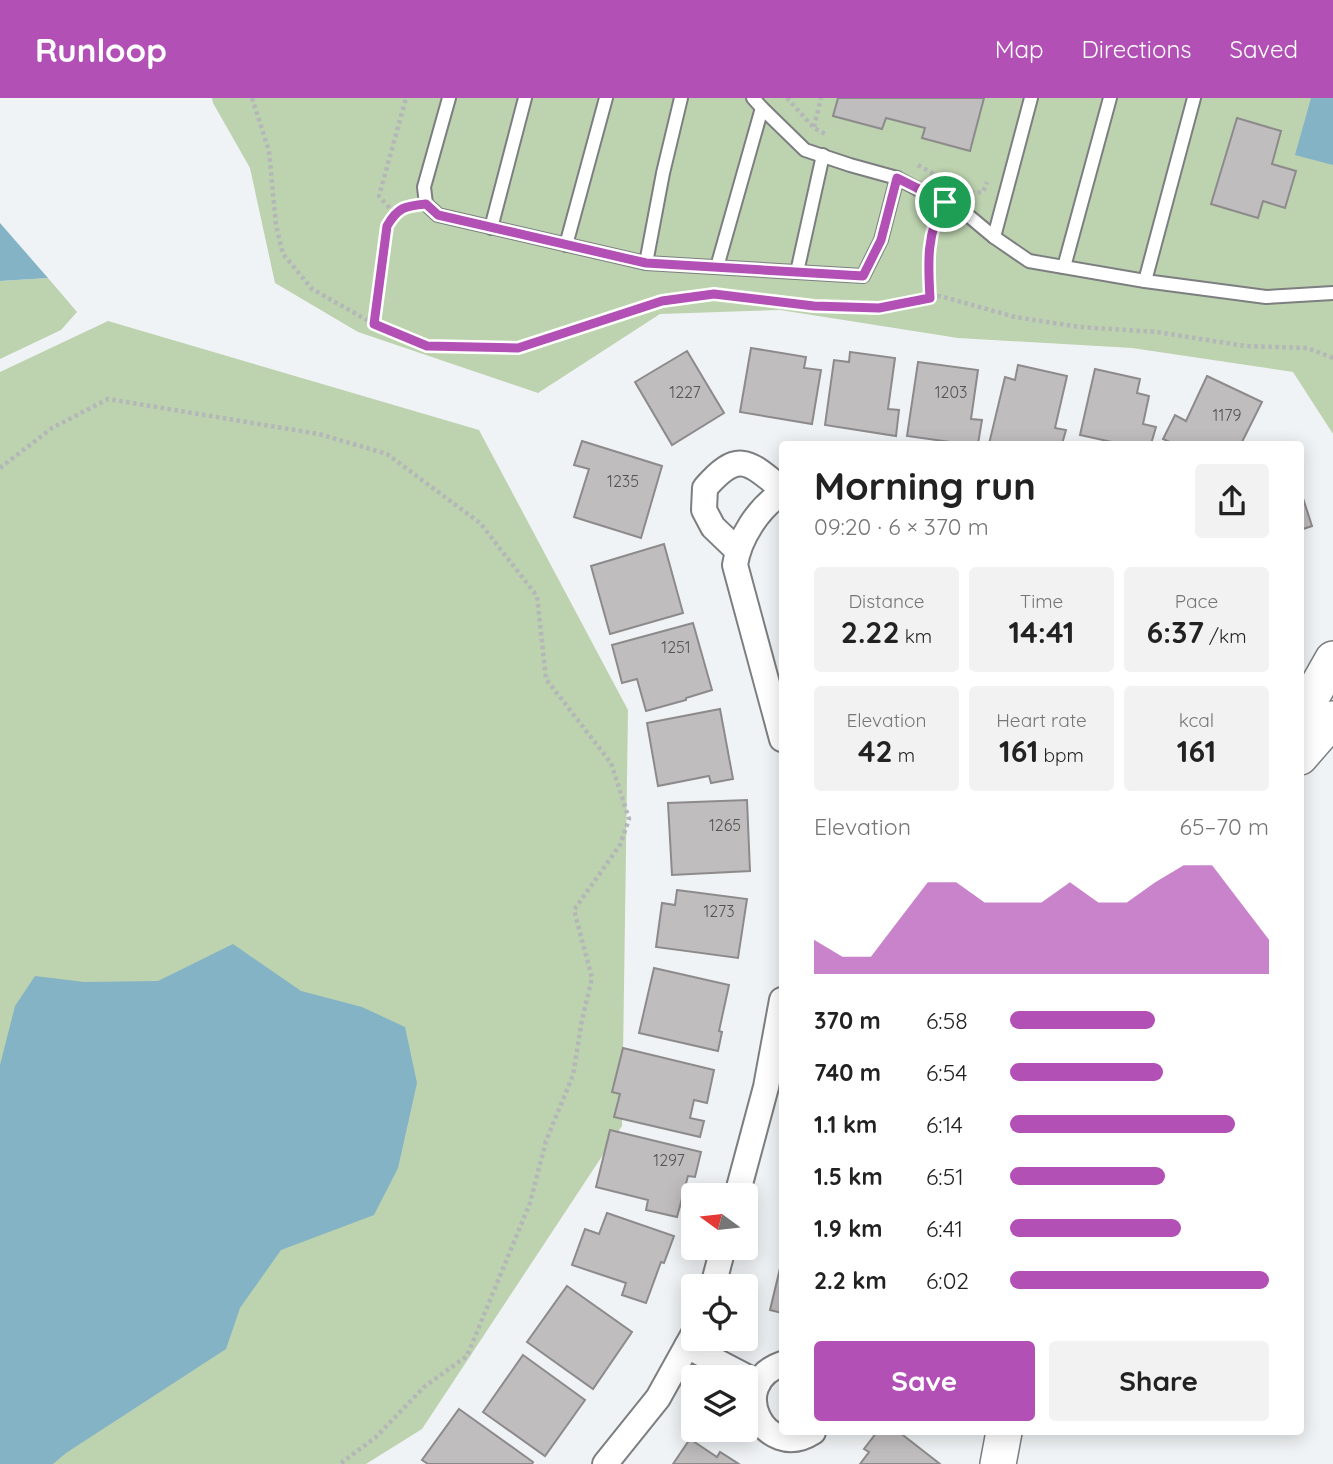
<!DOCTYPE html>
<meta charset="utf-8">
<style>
:root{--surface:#fff;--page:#f2f2f2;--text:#222;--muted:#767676;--accent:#b250b6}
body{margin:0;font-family:Quicksand,sans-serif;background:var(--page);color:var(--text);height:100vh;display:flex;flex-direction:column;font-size:26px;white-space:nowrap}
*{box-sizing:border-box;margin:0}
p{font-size:23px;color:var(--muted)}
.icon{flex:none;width:38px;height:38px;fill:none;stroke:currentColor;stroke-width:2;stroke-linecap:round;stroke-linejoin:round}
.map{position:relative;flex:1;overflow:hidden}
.details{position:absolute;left:779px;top:343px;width:525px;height:994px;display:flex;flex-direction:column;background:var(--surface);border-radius:7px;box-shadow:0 4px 18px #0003}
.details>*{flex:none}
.needle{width:46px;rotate:285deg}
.controls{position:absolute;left:681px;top:1085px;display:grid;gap:14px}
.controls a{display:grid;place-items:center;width:77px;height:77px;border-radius:7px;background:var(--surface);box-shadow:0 4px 18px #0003;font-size:35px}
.pin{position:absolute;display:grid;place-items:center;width:60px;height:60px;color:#fff;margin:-30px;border:4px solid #fff;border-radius:50%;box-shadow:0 2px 7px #0007}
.round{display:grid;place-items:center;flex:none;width:74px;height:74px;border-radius:7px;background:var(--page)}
.overview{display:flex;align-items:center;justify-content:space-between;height:119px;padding:0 35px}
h1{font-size:38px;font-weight:700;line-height:52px}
.metrics{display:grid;grid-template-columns:repeat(3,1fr);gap:10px;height:119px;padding:7px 35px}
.metrics div{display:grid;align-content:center;border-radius:7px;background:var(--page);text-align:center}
.metrics b{font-size:30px;font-weight:700}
.metrics small{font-size:19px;font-weight:400}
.metrics p{font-size:19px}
.chart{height:196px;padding:14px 35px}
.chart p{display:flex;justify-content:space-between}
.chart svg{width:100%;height:126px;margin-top:7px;fill:var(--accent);opacity:.7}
.button{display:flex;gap:14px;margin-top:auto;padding:14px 35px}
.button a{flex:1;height:80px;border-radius:7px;background:var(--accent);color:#fff;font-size:28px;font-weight:700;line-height:80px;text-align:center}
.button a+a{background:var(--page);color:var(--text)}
ul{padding:0 35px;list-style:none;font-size:23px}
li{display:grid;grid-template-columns:112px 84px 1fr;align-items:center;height:52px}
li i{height:18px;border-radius:9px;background:var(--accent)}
header{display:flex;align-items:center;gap:42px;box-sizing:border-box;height:98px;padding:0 35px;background:var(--accent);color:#fff}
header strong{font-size:33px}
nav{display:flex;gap:38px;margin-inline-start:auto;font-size:24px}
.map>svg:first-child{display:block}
.green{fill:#bdd2af}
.water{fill:#84b3c5}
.building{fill:#c0bdbf;stroke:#8d8a8c;stroke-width:2}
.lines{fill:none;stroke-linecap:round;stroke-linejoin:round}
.lane-casing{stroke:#7c7e80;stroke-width:16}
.street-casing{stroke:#7c7e80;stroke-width:28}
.secondary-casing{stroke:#7c7e80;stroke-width:38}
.path{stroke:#b4b7b8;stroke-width:4.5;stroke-dasharray:3.5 3.5;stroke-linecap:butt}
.lane{stroke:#fff;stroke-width:12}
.street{stroke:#fff;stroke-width:24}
.secondary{stroke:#fff;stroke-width:35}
.route-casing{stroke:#fff;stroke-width:14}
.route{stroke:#b250b6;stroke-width:9}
.labels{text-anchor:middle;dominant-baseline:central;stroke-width:6;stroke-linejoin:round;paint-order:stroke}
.number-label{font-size:16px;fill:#545455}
</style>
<header>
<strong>Runloop</strong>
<nav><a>Map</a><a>Directions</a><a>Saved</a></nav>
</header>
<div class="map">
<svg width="1333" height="1366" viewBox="0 0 1333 1366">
<rect width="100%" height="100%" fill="#f0f3f5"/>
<g class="green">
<path d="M212,0H1333V336L1293,274L1132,250L958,240L780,212L660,216L538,295L358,234L275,185L250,70L213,5Z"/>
<path d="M48,180L77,214L61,232L0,261V183Z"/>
<path d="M108,223L479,332L628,612L622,1028L422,1331L366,1366H0V274Z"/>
</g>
<g class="water">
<path d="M1311,0H1333V67L1295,57Z"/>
<path d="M0,125L48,180L0,183Z"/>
<path d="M233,846L301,893L362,909L405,929L417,985L398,1070L374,1117L281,1152L240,1210L226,1251L66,1355L53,1366H0V967L15,908L35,878L84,884L158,883Z"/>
</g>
<g class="building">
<path d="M838,0H984L970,53L922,40L925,30L886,20L882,31L833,18Z"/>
<path d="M1237,20L1281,33L1272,66L1296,73L1285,110L1263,103L1258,120L1211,106Z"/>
<path d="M751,250L806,259L804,270L821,272L812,326L740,314Z"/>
<path d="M687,253L724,315L672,347L635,284Z"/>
<path d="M850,254L895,260L888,311L899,312L896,338L825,327L834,262L849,264Z"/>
<path d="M918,264L978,272L971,321L982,322L978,346H965L907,338Z"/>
<path d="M1018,267L1067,278L1055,330L1066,332L1062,346H989L1005,279L1015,282Z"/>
<path d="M1095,271L1140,281L1137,295L1149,298L1143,326L1156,329L1151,346H1121L1080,337Z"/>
<path d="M1207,278L1262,304L1241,346H1174L1163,341L1175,317L1186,323Z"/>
<path d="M582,343L662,368L641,440L574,419L589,371L574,367Z"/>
<path d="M1300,391L1312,428L1300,432Z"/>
<path d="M664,446L683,515L610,536L591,468Z"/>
<path d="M693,525L712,592L686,600V602L646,613L637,581L622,585L612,547Z"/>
<path d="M720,611L733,681L711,685L709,678L658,688L647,625Z"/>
<path d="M747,702L750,773L672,777L668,705Z"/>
<path d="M677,792L747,801L738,860L656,849L662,805L675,807Z"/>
<path d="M654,870L729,887L719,933L722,934L718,953L639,935Z"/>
<path d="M623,950L714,972L707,1005L694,1002L690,1020L704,1023L700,1039L614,1019L620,996L612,994Z"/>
<path d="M610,1032L701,1054L695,1079L688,1078L677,1119L646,1112L648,1102L596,1089Z"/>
<path d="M607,1115L674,1138L664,1165L661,1164L646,1205L622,1197L626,1185L572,1167L585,1131L599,1136Z"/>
<path d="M782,1162V1215L770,1212Z"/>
<path d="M567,1188L632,1234L593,1291L527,1244Z"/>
<path d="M523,1257L585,1302L545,1358L483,1314Z"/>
<path d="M459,1311L533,1364L532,1366H428L422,1362Z"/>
<path d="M877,1334H899L940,1366H860L869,1354L864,1351Z"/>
<path d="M690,1341L717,1359L720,1354L739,1366H673Z"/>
</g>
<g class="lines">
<g class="lane-casing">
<g id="lane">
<path d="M449,0L424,89L426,106L438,117L646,165L863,178L881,142L897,80"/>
<path d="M753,0L762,10L805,52L850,67L897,80L970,119L994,139L1029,163L1145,183L1266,199L1333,195"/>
<path d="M491,130L525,0"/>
<path d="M994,139L1031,0"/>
<path d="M566,147L606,0"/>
<path d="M646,165L663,75L681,0"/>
<path d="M717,169L762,10"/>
<path d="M1064,169L1110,0"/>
<path d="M797,174L823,57"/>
<path d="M1145,183L1194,0"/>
</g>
</g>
<g class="street-casing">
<g id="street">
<path d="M782,395C759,409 739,440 735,467L782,641"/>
<path d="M737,452L713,429L704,412L705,390C738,352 748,363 782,391"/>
<path d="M737,1097L766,989L782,902"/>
<path d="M713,1188L723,1150"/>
<path d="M687,1248L758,1285"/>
<path d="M782,1266C725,1286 765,1365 813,1334"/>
<path d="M605,1366L658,1300L693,1237"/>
</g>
</g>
<g class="secondary-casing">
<g id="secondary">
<path d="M1300,619L1333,561"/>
<path d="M1300,659L1333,621"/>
<path d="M998,1366L1004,1334"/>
</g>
</g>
<g class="path">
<path d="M252,0L269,53L276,127L283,156L312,191L374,226L427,248L518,250L662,203L714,196L814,208L879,210L940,198L1015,219L1080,229L1157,234L1245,248L1307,250L1333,260"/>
<path d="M787,0L814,30L827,37"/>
<path d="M814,29L821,0"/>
<path d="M918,67L950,85"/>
<path d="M964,92L974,95L983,94L987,84"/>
<path d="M394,115L379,98L406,0"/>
<path d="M930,200L928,165L935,121"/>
<path d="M374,226L387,128L394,115L407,108"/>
<path d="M0,370L52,330L108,301L319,336L387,356L480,425L537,498L546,581L611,665L629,721L620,747L574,812L592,880L582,922L573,977L546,1043L530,1105L467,1258L424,1289L376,1339L340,1366"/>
</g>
<use href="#lane" class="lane"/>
<use href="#street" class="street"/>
<use href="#secondary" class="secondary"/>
</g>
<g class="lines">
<g class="route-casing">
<path id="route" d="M897,80L945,104C926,133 928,167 930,200L879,210L814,208L714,196L662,203L518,250L427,248L374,226L387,128C398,109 405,108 426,106L438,117L646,165L863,178L881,142Z"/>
</g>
<use href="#route" class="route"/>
</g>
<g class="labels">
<g class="number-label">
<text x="685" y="294">1227</text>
<text x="951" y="294">1203</text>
<text x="1227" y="317">1179</text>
<text x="623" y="383">1235</text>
<text x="676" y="549">1251</text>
<text x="725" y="727">1265</text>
<text x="719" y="813">1273</text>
<text x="669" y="1062">1297</text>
</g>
</g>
</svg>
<div class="controls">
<a><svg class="needle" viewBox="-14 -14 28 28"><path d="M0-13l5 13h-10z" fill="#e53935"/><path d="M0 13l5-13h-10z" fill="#767676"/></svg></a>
<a><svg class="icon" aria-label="locate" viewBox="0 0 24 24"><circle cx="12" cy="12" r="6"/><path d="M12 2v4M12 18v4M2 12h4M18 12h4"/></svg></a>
<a><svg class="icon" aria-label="layers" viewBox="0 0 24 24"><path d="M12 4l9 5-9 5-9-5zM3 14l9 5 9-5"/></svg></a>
</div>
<div class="pin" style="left:945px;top:104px;background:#1e9e55"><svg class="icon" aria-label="arrive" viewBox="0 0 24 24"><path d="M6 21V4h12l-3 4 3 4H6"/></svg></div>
<section class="details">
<div class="overview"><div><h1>Morning run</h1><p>09:20 · 6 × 370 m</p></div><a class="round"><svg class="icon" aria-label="share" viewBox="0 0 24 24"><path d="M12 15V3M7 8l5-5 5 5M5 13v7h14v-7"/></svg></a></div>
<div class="metrics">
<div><p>Distance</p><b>2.22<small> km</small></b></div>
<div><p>Time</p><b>14:41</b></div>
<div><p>Pace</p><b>6:37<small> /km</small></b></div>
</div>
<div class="metrics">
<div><p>Elevation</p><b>42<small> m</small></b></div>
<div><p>Heart rate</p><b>161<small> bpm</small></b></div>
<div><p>kcal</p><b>161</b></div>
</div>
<div class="chart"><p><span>Elevation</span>65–70 m</p>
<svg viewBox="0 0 160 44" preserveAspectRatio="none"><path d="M0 44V32L10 38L20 38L30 25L40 12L50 12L60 19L70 19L80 19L90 12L100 19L110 19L120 12L130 6L140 6L150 19L160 32V44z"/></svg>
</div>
<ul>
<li><b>370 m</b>6:58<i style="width:56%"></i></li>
<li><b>740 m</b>6:54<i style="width:59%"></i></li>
<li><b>1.1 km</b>6:14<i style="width:87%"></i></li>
<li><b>1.5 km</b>6:51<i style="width:60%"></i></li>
<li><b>1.9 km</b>6:41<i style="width:66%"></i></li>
<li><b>2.2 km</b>6:02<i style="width:100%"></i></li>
</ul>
<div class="button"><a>Save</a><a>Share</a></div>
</section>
</div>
